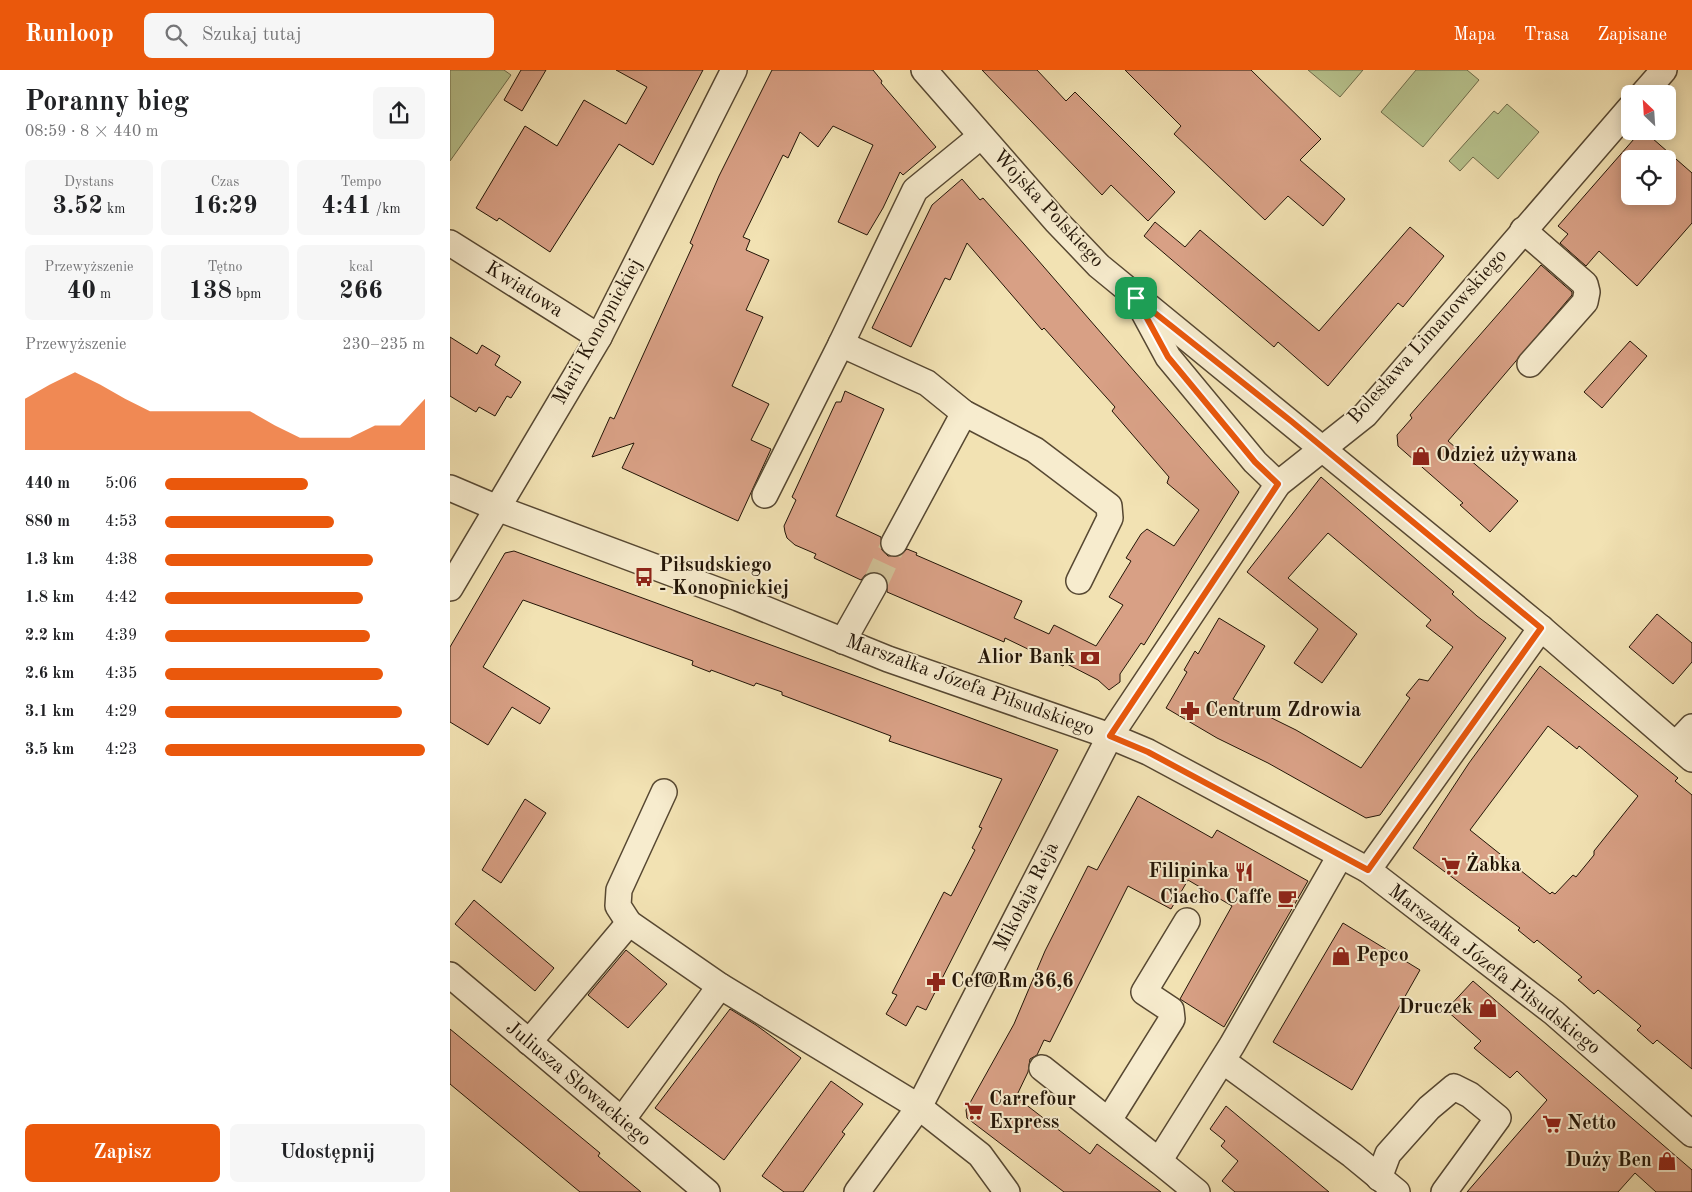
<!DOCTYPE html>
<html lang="pl">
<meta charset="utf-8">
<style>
:root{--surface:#fff;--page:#f6f6f6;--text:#202124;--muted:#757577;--accent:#ea580c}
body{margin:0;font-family:"Old Standard TT",serif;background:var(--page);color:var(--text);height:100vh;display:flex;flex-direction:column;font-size:19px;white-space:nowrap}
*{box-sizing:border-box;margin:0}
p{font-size:16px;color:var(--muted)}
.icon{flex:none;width:28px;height:28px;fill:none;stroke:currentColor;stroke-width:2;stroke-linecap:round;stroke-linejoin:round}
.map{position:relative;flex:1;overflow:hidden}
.sheet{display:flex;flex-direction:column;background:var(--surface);width:450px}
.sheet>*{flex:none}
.needle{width:32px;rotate:335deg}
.fabs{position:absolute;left:1171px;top:15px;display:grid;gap:10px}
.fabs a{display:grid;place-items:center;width:55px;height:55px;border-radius:8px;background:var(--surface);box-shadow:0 2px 12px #0003;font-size:25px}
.pin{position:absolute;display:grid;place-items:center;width:42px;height:42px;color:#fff;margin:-21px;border-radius:10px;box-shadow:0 2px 8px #0006}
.round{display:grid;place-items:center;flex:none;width:52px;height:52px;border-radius:8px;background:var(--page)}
.summary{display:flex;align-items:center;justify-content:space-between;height:85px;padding:0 25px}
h1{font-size:28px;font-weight:700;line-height:38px}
.stats{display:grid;grid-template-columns:repeat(3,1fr);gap:8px;height:85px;padding:5px 25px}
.stats div{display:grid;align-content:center;border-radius:8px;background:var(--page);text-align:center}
.stats b{font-size:25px;font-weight:700}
.stats small{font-size:14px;font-weight:400}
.stats p{font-size:14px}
.chart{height:140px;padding:10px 25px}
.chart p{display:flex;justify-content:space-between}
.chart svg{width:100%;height:90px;margin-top:5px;fill:var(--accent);opacity:.7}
.primary-button{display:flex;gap:10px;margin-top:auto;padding:10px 25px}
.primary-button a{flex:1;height:58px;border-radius:8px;background:var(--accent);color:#fff;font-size:20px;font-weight:700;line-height:58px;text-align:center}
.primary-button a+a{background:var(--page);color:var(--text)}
ul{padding:0 25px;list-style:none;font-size:16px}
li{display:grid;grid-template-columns:80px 60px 1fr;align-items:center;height:38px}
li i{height:12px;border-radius:6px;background:var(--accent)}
header{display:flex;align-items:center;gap:30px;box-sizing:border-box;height:70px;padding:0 25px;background:var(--accent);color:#fff}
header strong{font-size:24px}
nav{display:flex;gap:28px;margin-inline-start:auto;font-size:18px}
.search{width:350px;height:45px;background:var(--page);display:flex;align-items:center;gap:12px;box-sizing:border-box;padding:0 18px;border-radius:8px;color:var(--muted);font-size:19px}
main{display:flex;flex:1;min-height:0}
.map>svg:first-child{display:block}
.green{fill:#b8c48f;stroke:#6e6c4b}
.building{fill:#d8a085;stroke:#231507;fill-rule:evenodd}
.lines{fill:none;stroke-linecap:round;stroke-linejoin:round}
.minor-tunnel{stroke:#d3c399;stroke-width:25;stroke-dasharray:25 12;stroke-linecap:butt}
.minor-casing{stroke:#574832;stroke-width:28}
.minor{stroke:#f7ecce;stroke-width:25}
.route-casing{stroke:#fff;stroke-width:10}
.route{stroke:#ea580c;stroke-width:6}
.labels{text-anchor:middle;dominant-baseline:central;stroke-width:4;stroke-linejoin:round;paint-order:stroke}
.street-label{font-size:20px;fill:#231507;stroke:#f7ecce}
.poi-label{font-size:20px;font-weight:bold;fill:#231507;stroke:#f7ecce;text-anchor:start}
</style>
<header>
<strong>Runloop</strong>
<div class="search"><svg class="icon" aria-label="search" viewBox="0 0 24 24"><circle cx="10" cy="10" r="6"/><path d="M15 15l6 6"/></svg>Szukaj tutaj</div>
<nav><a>Mapa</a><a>Trasa</a><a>Zapisane</a></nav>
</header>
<main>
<section class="sheet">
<div class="summary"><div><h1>Poranny bieg</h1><p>08:59 · 8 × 440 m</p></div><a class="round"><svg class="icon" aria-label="share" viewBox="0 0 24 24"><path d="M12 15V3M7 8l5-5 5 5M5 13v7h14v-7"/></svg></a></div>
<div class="stats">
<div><p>Dystans</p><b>3.52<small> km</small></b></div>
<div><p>Czas</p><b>16:29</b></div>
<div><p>Tempo</p><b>4:41<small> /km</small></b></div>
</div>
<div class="stats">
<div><p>Przewyższenie</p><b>40<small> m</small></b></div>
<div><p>Tętno</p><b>138<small> bpm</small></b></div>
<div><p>kcal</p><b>266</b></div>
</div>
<div class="chart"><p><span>Przewyższenie</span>230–235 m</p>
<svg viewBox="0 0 160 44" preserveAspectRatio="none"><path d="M0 44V19L10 12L20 6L30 12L40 19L50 25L60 25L70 25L80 25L90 25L100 32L110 38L120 38L130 38L140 32L150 32L160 19V44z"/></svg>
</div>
<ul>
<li><b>440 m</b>5:06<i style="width:55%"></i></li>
<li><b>880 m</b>4:53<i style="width:65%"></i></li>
<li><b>1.3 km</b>4:38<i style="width:80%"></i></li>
<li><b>1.8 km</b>4:42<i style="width:76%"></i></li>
<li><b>2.2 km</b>4:39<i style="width:79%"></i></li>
<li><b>2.6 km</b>4:35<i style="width:84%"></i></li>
<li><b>3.1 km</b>4:29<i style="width:91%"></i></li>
<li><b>3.5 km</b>4:23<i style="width:100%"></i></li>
</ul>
<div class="primary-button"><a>Zapisz</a><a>Udostępnij</a></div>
</section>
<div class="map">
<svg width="1242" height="1122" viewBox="0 0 1242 1122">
<rect width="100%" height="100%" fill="#f2e2b3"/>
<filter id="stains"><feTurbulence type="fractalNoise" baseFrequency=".004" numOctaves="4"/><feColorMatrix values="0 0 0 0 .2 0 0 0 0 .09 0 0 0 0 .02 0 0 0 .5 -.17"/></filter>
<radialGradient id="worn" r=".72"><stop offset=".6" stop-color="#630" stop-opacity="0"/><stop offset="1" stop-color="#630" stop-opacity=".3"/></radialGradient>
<g class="green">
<path d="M0,0H54L61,5L0,91Z"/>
<path d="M858,0H913L890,27Z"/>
<path d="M966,0H1017L1029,10L973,77L931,42Z"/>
<path d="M1057,34L1089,62L1048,109L1023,87L1010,101L999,91L1044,41L1048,44Z"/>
</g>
<g class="building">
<path d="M71,0H96L72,41L54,30Z"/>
<path d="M166,0H253L203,95L169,74L100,182L49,148L47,151L26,138L75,56L107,76L134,30L176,54L197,17Z"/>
<path d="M322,0H423L432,11L431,13L486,77L453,105L450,102L433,138L417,165L388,152L423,75L383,56L368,77L350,62L338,88L333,85L293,167L300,170L296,180L319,190L296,240L313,247L282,316L319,334L301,370L321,379L288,451L172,398L184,373L142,387L160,347L164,349L243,175L240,173L269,106Z"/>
<path d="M532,0H587L616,31L625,22L725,122L698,151L661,115L652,125Z"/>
<path d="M675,0H801L871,69L850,90L895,129L873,156L838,126L815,150L724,64L731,56Z"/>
<path d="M1191,61H1194L1242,103V153L1187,216L1149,181L1136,196L1110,173L1118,164L1108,156ZM1180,89H1218V126H1180Z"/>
<path d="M512,109L530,130L533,128L574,174L789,422L694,575L691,573L670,604V612L659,620L648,610L615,593L613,596L555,568L554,572L437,522V509L431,503H417L411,510L364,488L366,484L345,475L337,468L335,462L334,456L346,430L342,427L386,332H391L395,321L434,339L386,446L431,467L432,480L438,486L451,485L457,479L467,483L466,485L572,531L564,548L599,564L604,555L646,576L673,535L659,527L681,491L676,488L691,464L697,459L724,476L749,440L717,413L719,407L662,341L665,337L594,258L592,260L517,173L500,210L495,208L461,277L422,258L482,135Z"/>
<path d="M705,152L735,177L750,160L869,261L960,157L994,186L953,237L948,233L878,316L828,272L824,277L694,166Z"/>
<path d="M1091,195L1122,222V225L998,371L1068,431L1040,462L1010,435L1013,433L948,376L947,365L962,348L960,345Z"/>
<path d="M0,267L27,284L32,275L50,286L45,295L71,312L61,328L57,326L45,346L29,337L26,342L0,326Z"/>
<path d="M1180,271L1197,286L1152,338L1134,322Z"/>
<path d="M871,407L1004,522L1002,524L1027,546L1056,568L930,745L916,748L818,693L767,668L716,638L737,602L734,600L745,581L748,584L769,548L815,576L783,629L846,660L911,698L960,628L956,625L969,609L978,611L1003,577L976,556L981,550L878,463L838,508L907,564L872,613L844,593L868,559L797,502Z"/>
<path d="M64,481L608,680L476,940L467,936L456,956L436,944L447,925L442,923L494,822L501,826L525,780L522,778L532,758L529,757L552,709L439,671L441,666L332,625V622L306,613L304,616L261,600L260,602L242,595L243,591L73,530L33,597L100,638L90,654L62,637L38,675L0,652V577L55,483Z"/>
<path d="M1207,544L1242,573V592L1223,614L1179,577Z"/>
<path d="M1090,596L1228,708L1225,711L1242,725V999L1207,970L1203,974L1187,960L1191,956L1148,920L1144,924L1128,910L1132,907L1087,870L1084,873L1068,860L1070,858L963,778L1019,693ZM1098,656L1127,679L1129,676L1188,726L1144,781V785L1126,807L1123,805L1105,824L1102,822L1100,824L1020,760Z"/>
<path d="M688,726L762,768L767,760L858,811L774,957L730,929L782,836L738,810L721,839L678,816L600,972L594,970L587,985L580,989L578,1002L566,1027L640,1084L647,1074L711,1122H614L517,1048L516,1040L564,954L595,881L638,796L647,800Z"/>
<path d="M75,729L96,743L51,813L32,800Z"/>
<path d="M24,830L104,898L85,921L5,854Z"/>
<path d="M893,853L970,900L902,1020L823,972Z"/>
<path d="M176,880L217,914L178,958L138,925Z"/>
<path d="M1023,911L1242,1100V1122H1206L1185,1103L1168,1122H1017L1097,1030L1067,1001L1060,1008L1024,978L1031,971L996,940Z"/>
<path d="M280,939L306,955L351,988L274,1090L205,1038Z"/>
<path d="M0,959L150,1083L148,1086L191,1122H130L0,1014Z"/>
<path d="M381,1011L413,1034L392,1062L395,1064L353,1122H334L312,1106Z"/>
<path d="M776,1036L879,1122H785L772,1111L788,1091L771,1076L775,1071L760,1059Z"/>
</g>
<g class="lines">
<path class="minor-tunnel" d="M424,516L444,473"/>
<g class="minor-casing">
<g id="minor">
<path d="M474,0L606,151L649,196L1091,558L1242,689"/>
<path d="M1193,24L1214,0"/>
<path d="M1073,160L1135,214L1137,222L1135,232L1080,294"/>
<path d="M0,173L149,267"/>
<path d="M691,237L718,287L805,392L828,414"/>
<path d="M391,274L465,120L531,66"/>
<path d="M0,418L47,438L288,528L438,589L660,666L698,682L918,800L1104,943L1242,1064"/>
<path d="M315,425L391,274L477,313L514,343L585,380L659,436L660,448L629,511"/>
<path d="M444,473L514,343"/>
<path d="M0,518L149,267L284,0"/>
<path d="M393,571L424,516"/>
<path d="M1226,674L1242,657"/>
<path d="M214,722L169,820L168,836L179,853L270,916L469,1037L530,1085L557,1122"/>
<path d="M918,800L1091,558"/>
<path d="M0,905L257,1122"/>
<path d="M79,972L179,853"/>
<path d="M773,991L902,1085L947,1122"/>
<path d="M592,998L709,1091L782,975L890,786"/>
<path d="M172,1050L270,916"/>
<path d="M659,1050L722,949L721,940L694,922L737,851"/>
<path d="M709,1091L747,1122"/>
<path d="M929,1108L938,1084L979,1038L1004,1017L1020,1025L1048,1048L994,1122"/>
<path d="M407,1122L469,1037L660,666L828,414L915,345L1180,38"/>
</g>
</g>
<use href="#minor" class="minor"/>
</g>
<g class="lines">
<g class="route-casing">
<path id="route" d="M686,228L841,351L1091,558L918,800L698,682L660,666L828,414L805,392L718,287Z"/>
</g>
<use href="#route" class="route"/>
</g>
<defs>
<g id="shop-bare" transform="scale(1.5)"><path d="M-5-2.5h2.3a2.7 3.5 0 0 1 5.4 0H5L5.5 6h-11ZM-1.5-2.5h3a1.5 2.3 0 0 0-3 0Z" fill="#8f2418" stroke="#f7ecce" stroke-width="2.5" paint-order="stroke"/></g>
<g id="bus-bare" transform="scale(1.5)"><path d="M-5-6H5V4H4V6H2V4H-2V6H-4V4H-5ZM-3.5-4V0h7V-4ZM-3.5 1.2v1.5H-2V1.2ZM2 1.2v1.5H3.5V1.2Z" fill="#8f2418" stroke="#f7ecce" stroke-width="2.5" paint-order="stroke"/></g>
<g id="bank-bare" transform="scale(1.5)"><path d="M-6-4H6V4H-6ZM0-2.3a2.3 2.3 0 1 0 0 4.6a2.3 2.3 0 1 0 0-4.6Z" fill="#8f2418" stroke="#f7ecce" stroke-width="2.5" paint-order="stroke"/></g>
<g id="pharmacy-bare" transform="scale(1.5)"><path d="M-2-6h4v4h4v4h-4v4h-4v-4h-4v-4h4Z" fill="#8f2418" stroke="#f7ecce" stroke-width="2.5" paint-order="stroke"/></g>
<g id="supermarket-bare" transform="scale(1.5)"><path d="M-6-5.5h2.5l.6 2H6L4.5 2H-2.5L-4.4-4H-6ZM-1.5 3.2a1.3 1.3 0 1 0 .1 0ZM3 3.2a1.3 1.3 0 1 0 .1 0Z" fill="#8f2418" stroke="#f7ecce" stroke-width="2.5" paint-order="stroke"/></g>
<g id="restaurant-bare" transform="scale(1.5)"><path d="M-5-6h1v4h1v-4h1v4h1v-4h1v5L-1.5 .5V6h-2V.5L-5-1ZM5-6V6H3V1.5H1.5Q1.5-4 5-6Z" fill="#8f2418" stroke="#f7ecce" stroke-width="2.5" paint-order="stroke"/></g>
<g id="cafe-bare" transform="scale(1.5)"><path d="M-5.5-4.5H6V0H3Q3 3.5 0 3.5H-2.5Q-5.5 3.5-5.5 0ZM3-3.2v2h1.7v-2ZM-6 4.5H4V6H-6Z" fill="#8f2418" stroke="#f7ecce" stroke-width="2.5" paint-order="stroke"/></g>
</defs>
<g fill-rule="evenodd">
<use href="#shop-bare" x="971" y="386"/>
<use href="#bus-bare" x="194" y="507"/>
<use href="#bank-bare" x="640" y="588"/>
<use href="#pharmacy-bare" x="740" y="641"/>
<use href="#supermarket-bare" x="1001" y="796"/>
<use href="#restaurant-bare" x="794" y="802"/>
<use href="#cafe-bare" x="837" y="828"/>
<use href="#shop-bare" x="891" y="886"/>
<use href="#pharmacy-bare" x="486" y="912"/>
<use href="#shop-bare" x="1038" y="938"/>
<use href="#supermarket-bare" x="524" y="1041"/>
<use href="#supermarket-bare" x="1102" y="1054"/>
<use href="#shop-bare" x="1217" y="1091"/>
</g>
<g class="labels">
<g class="street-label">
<text transform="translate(598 139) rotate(47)">Wojska Polskiego</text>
<text transform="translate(74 220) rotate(32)">Kwiatowa</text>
<text transform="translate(148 262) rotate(-61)">Marii Konopnickiej</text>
<text transform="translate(978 267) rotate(-48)">Bolesława Limanowskiego</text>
<text transform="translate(520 616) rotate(20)">Marszałka Józefa Piłsudskiego</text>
<text transform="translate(577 827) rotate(-63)">Mikołaja Reja</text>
<text transform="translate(1044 900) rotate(38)">Marszałka Józefa Piłsudskiego</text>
<text transform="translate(128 1014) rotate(40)">Juliusza Słowackiego</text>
</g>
<g class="poi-label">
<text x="986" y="386">Odzież używana</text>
<text x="209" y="496">Piłsudskiego<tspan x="209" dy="23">- Konopnickiej</tspan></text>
<text x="625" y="588" text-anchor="end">Alior Bank</text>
<text x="755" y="641">Centrum Zdrowia</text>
<text x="1016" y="796">Żabka</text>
<text x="779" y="802" text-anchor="end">Filipinka</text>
<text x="822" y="828" text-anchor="end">Ciacho Caffe</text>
<text x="906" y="886">Pepco</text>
<text x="501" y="912">Cef@Rm 36,6</text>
<text x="1023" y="938" text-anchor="end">Druczek</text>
<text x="539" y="1030">Carrefour<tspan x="539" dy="23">Express</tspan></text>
<text x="1117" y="1054">Netto</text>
<text x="1202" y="1091" text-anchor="end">Duży Ben</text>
</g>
</g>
<rect width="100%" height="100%" filter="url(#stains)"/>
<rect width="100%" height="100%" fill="url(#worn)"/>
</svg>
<div class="fabs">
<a><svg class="needle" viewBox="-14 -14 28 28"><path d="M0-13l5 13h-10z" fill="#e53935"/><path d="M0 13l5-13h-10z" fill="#757577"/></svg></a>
<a><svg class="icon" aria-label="locate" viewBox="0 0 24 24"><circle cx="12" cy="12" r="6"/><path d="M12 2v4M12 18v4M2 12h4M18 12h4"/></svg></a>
</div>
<div class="pin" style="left:686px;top:228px;background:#1e9e55"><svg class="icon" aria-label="arrive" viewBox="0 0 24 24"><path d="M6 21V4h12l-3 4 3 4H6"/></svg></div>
</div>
</main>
